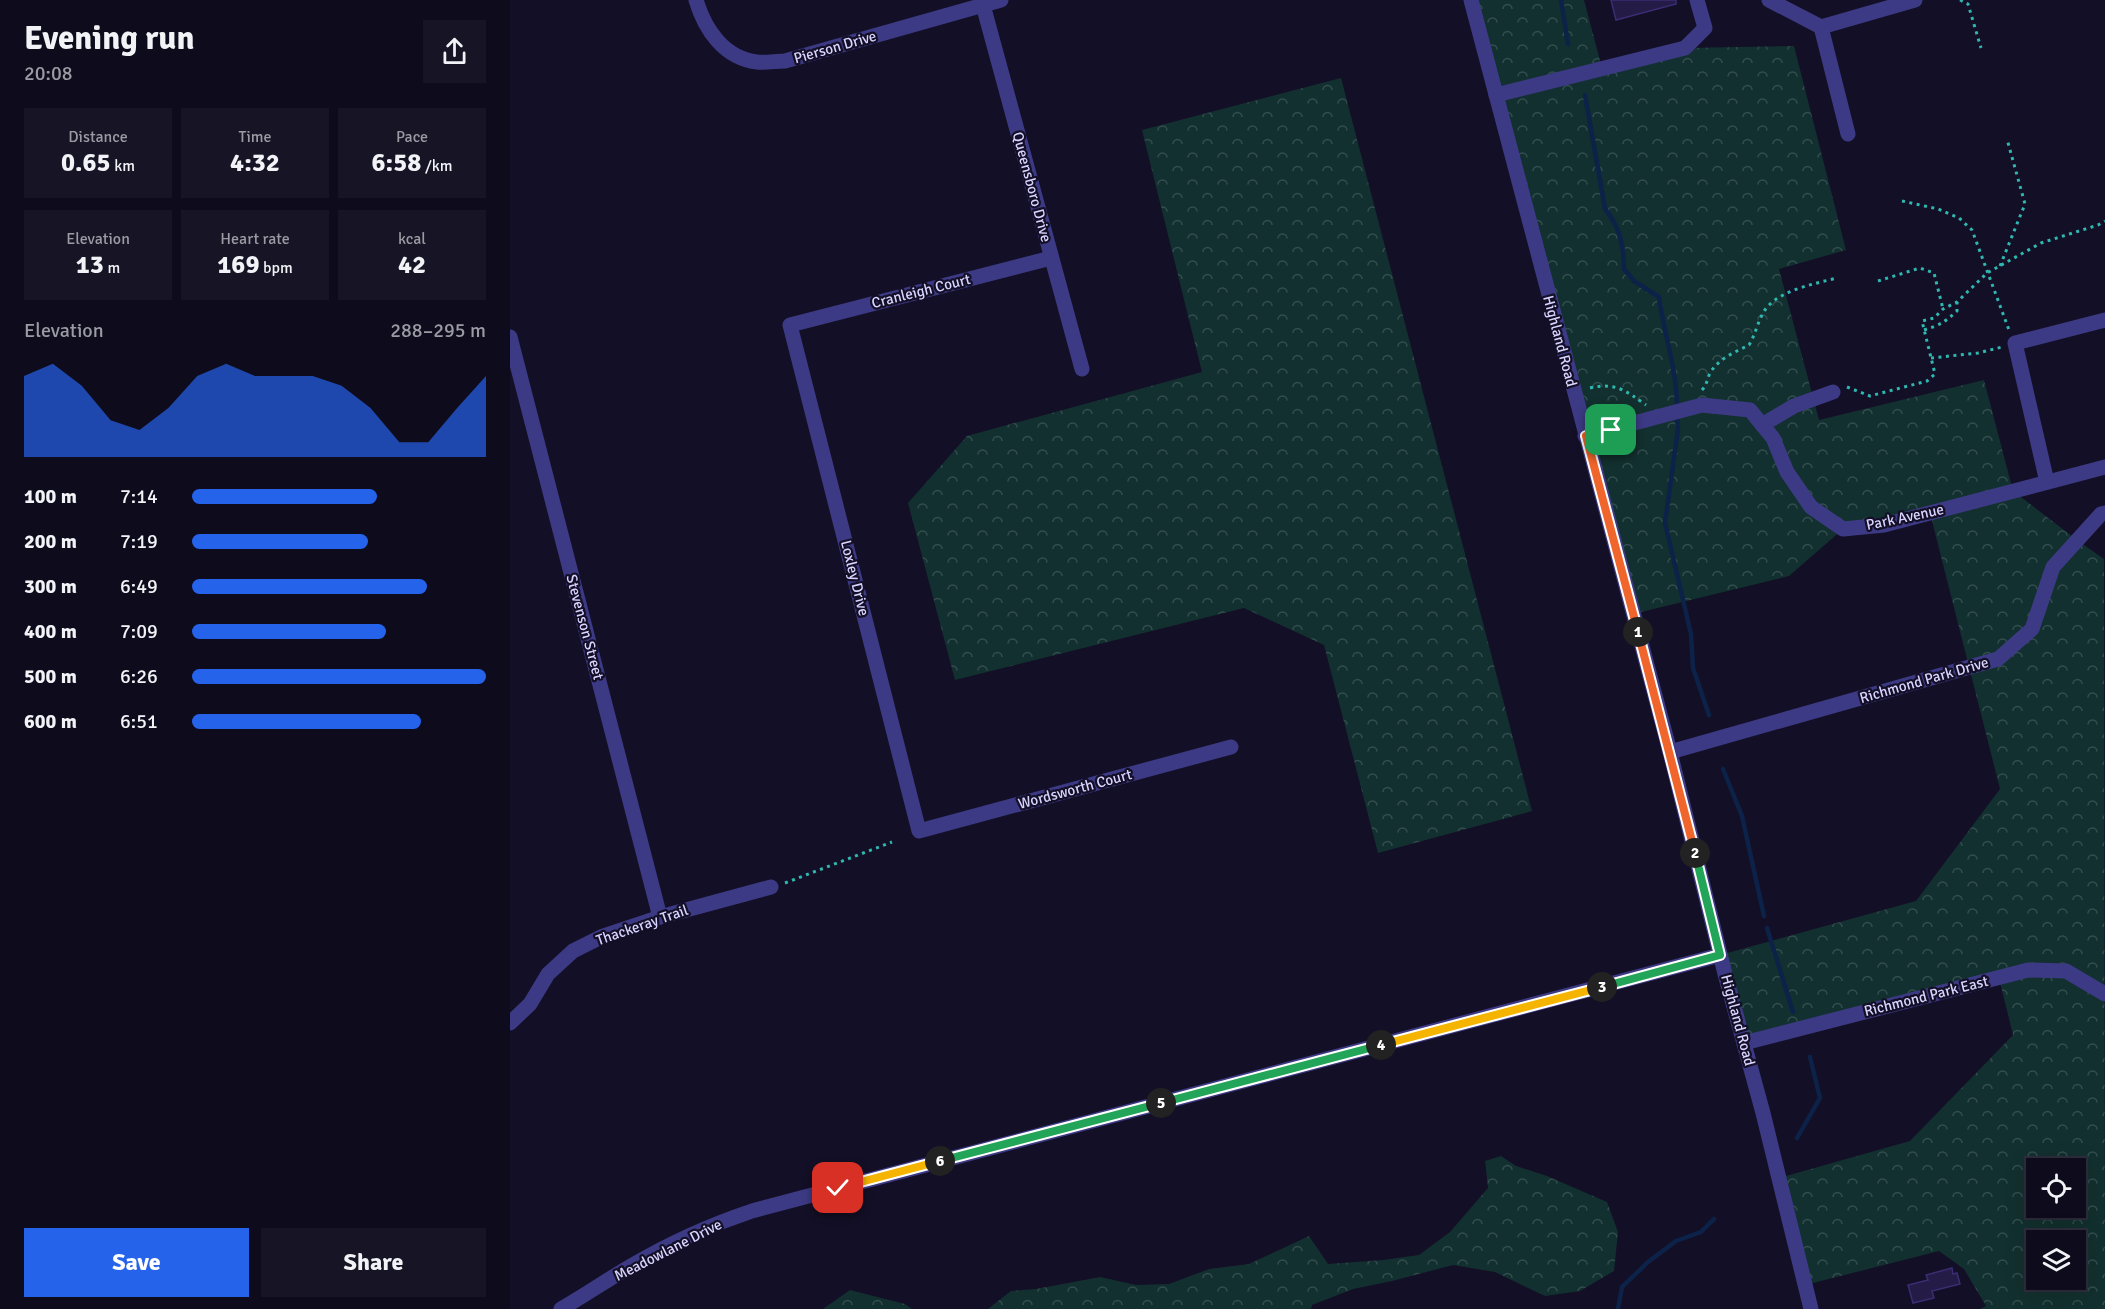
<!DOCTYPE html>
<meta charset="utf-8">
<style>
:root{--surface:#0e0b1c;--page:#171425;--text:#f1f3f6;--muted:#9b9ba3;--line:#2e2b3b;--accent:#2563eb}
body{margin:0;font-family:Signika,sans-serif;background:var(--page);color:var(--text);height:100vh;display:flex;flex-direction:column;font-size:22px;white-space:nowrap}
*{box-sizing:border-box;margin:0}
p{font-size:20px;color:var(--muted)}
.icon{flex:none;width:33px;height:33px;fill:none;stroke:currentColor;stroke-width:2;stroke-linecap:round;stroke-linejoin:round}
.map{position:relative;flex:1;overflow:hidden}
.drawer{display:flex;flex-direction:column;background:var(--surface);width:510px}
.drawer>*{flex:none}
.fabs{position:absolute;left:1516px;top:1158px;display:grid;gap:12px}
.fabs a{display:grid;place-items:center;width:60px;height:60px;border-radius:0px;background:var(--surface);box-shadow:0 6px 24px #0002,0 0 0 2px var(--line);font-size:30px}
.pin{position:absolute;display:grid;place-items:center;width:51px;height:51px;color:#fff;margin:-26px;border-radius:12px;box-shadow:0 3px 9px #0006}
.km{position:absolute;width:30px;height:30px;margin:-15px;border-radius:50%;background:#222;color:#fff;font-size:16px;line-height:30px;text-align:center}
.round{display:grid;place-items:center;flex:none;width:63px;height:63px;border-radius:0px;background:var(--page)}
.summary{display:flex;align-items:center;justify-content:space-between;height:102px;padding:0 24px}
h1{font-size:33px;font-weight:700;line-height:45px}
.metrics{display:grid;grid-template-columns:repeat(3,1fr);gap:9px;height:102px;padding:6px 24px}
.metrics div{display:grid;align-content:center;border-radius:0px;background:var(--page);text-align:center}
.metrics b{font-size:26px;font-weight:700}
.metrics small{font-size:16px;font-weight:400}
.metrics p{font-size:16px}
.chart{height:168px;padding:12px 24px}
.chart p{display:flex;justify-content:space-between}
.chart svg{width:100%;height:108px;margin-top:6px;fill:var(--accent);opacity:.7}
.primary-button{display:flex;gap:12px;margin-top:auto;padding:12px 24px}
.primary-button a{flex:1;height:69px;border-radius:0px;background:var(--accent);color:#fff;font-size:24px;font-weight:700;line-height:69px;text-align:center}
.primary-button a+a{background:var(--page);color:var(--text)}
ul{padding:0 24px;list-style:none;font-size:20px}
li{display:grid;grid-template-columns:96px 72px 1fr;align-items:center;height:45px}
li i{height:15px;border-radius:8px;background:var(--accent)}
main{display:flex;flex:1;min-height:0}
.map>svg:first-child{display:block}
.forest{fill:url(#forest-crowns);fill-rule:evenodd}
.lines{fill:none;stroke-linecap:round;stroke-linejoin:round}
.stream{stroke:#0c2248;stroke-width:4.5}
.building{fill:#241b47;stroke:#3b2d73;stroke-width:1.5}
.path{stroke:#2fb8b0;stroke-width:3;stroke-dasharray:3 4.5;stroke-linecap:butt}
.minor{stroke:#3d3a85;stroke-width:15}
.split-1-casing{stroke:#fff;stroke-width:12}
.split-2-casing{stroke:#fff;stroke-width:12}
.split-3-casing{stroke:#fff;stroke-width:12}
.split-4-casing{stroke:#fff;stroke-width:12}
.split-5-casing{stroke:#fff;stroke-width:12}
.split-6-casing{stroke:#fff;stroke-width:12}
.split-7-casing{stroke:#fff;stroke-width:12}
.split-1{stroke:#f0652b;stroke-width:8}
.split-2{stroke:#f0652b;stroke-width:8}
.split-3{stroke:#22a559;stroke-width:8}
.split-4{stroke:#f5b400;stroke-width:8}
.split-5{stroke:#22a559;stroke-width:8}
.split-6{stroke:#22a559;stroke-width:8}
.split-7{stroke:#f5b400;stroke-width:8}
.labels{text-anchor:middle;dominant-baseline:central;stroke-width:4.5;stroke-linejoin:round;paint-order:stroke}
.street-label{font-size:15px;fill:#d9d4ff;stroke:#130f26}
</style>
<main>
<section class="drawer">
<div class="summary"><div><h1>Evening run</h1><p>20:08</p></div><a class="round"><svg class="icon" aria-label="share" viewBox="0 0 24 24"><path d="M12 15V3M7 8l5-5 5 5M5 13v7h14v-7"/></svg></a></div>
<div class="metrics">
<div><p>Distance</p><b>0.65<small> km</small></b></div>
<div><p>Time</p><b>4:32</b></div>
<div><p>Pace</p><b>6:58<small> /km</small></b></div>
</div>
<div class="metrics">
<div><p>Elevation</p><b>13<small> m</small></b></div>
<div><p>Heart rate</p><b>169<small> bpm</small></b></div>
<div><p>kcal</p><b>42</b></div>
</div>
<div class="chart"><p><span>Elevation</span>288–295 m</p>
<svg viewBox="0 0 160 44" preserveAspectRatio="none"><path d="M0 44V11L10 6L20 15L30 29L40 33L50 24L60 11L70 6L80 11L90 11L100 11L110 15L120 24L130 38L140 38L150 24L160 11V44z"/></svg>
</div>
<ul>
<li><b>100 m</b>7:14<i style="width:63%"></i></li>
<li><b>200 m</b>7:19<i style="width:60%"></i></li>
<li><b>300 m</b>6:49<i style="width:80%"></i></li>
<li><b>400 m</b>7:09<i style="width:66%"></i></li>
<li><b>500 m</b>6:26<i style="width:100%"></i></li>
<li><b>600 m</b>6:51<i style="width:78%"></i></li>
</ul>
<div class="primary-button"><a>Save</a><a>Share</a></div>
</section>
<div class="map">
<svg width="1595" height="1309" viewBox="0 0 1595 1309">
<defs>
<pattern id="forest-crowns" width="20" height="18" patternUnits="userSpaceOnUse" patternTransform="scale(1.5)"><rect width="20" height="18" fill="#12302f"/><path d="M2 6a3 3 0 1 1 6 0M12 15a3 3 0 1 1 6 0" fill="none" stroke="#344d4e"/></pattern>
</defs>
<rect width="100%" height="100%" fill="#130f26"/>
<g class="forest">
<path d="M961,0H1074L1092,68L1175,48L1284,46L1336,250L1269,269L1309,420L1474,380L1503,491L1567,540L1594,559L1595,1309H1470L1476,1306L1454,1269L1429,1251L1295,1285L1269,1178L1400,1141L1503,1035L1489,978L1234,1043L1210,955L1406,901L1490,789L1420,513L1333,529L1279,576L1123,614ZM1527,1168H1566V1208H1527ZM1527,1240H1566V1280H1527Z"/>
<path d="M831,78L1022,811L868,853L814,645L734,608L445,680L398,503L457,436L692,372L632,130Z"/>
<path d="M991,1156L1006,1166L1037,1176L1097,1202L1108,1232L1104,1271L1070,1291L1035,1296L985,1272L943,1265L882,1281L843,1289L802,1305L801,1309H478L501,1291L526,1289L590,1277L626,1285L659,1284L699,1269L739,1264L799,1236L818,1264L873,1260L909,1255L940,1232L978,1188L975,1161Z"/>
<path d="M340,1290L395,1304L402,1309H313Z"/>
</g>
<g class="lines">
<g class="stream">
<path d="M1051,0L1058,44"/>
<path d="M1075,95L1095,209C1110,227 1114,246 1114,269L1124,281L1149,297C1154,334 1167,370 1167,407"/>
<path d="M1167,416L1168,429L1155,523L1181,634L1183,668L1199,715"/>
<path d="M1213,769L1232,816L1254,916"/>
<path d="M1257,928L1283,1012"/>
<path d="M1287,1138L1310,1098L1300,1057"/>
<path d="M1108,1309L1112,1287L1138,1262L1166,1241L1191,1232L1204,1219"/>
</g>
</g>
<g class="building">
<path d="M1101,0H1166V4L1106,20Z"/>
<path d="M1442,1268L1443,1274L1447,1273L1450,1284L1422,1291L1424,1298L1403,1303L1398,1285L1418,1280L1416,1275Z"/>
</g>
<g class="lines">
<g class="path">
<path d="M1450,0L1458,4L1471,48"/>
<path d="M1392,201L1428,209L1449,218L1462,230L1499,330"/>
<path d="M1490,266L1515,204L1497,139"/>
<path d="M1368,281L1410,268L1424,273L1433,309"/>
<path d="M1414,330C1430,325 1435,322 1447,311V302"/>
<path d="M1421,358L1468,353L1492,347"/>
<path d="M1337,387L1360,396L1417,381L1425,374L1412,321L1424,318L1433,309L1447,302L1477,273L1531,243L1588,225L1595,221"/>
<path d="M1080,388C1106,382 1116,391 1136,405"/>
<path d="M1192,390C1197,385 1197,379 1200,373C1208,359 1225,352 1239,345C1245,335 1247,325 1252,315C1263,291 1304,284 1327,278"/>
<path d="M275,883L382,842"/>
</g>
<g class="minor">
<path d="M186,0C195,30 214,58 247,62C256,63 266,61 275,61L491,0"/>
<path d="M961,0L1160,752L1215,974L1253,1113L1301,1309"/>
<path d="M1259,0L1311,27"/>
<path d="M473,5L572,369"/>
<path d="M986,95L1175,48L1195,28L1187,0"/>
<path d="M1338,134L1311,27L1405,0"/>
<path d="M541,258L280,325L409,831L721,747"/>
<path d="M0,337L150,917"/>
<path d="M1252,425L1284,406L1323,392"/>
<path d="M1075,436L1192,405L1240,410L1263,438L1277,472L1301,507L1333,529L1374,525L1595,467"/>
<path d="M1537,482L1505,343L1595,320"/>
<path d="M1160,752L1488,659L1522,629L1543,567L1591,514L1595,513"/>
<path d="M0,1023L20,1004L38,974L63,951L93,936L150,917L261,887"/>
<path d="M1234,1043L1518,970L1556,971L1595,994"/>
<path d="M51,1309C75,1295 97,1280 121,1266C160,1243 200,1225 242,1211L1210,955"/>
</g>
</g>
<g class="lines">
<g class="split-1-casing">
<path id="split-1" d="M1101,430L1076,436L1128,632"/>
</g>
<g class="split-2-casing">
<path id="split-2" d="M1128,632L1185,853"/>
</g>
<g class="split-3-casing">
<path id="split-3" d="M1092,987L1210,955L1185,853"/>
</g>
<g class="split-4-casing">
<path id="split-4" d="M871,1045L1092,987"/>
</g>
<g class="split-5-casing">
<path id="split-5" d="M651,1103L871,1045"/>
</g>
<g class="split-6-casing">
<path id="split-6" d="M430,1161L651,1103"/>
</g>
<g class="split-7-casing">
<path id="split-7" d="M328,1188L430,1161"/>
</g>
<use href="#split-1" class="split-1"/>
<use href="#split-2" class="split-2"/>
<use href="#split-3" class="split-3"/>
<use href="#split-4" class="split-4"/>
<use href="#split-5" class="split-5"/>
<use href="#split-6" class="split-6"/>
<use href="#split-7" class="split-7"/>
</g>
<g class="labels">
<g class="street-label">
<text transform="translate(325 47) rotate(-16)">Pierson Drive</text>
<text transform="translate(522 187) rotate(75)">Queensboro Drive</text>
<text transform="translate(411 291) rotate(-14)">Cranleigh Court</text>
<text transform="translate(1050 341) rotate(75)">Highland Road</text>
<text transform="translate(1395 517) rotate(-12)">Park Avenue</text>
<text transform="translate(345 578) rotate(76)">Loxley Drive</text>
<text transform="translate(75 627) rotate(75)">Stevenson Street</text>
<text transform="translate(1414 680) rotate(-16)">Richmond Park Drive</text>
<text transform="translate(565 789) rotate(-15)">Wordsworth Court</text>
<text transform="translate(132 925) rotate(-19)">Thackeray Trail</text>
<text transform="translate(1416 996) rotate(-14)">Richmond Park East</text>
<text transform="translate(1228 1020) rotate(75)">Highland Road</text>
<text transform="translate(158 1250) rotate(-27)">Meadowlane Drive</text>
</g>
</g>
</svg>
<div class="fabs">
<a><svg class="icon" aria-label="locate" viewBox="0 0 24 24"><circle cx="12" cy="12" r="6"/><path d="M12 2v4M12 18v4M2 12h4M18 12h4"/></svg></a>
<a><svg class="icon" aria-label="layers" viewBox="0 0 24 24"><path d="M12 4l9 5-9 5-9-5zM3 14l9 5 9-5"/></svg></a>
</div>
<div class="pin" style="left:1101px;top:430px;background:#1e9e55"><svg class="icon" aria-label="arrive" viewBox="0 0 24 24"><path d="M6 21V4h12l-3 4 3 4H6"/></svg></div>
<div class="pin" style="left:328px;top:1188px;background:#d93025"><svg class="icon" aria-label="check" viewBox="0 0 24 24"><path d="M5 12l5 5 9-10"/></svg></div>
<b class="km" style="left:1128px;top:632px">1</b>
<b class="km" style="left:1185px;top:853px">2</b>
<b class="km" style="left:1092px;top:987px">3</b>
<b class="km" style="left:871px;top:1045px">4</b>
<b class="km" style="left:651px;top:1103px">5</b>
<b class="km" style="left:430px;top:1161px">6</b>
</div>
</main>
